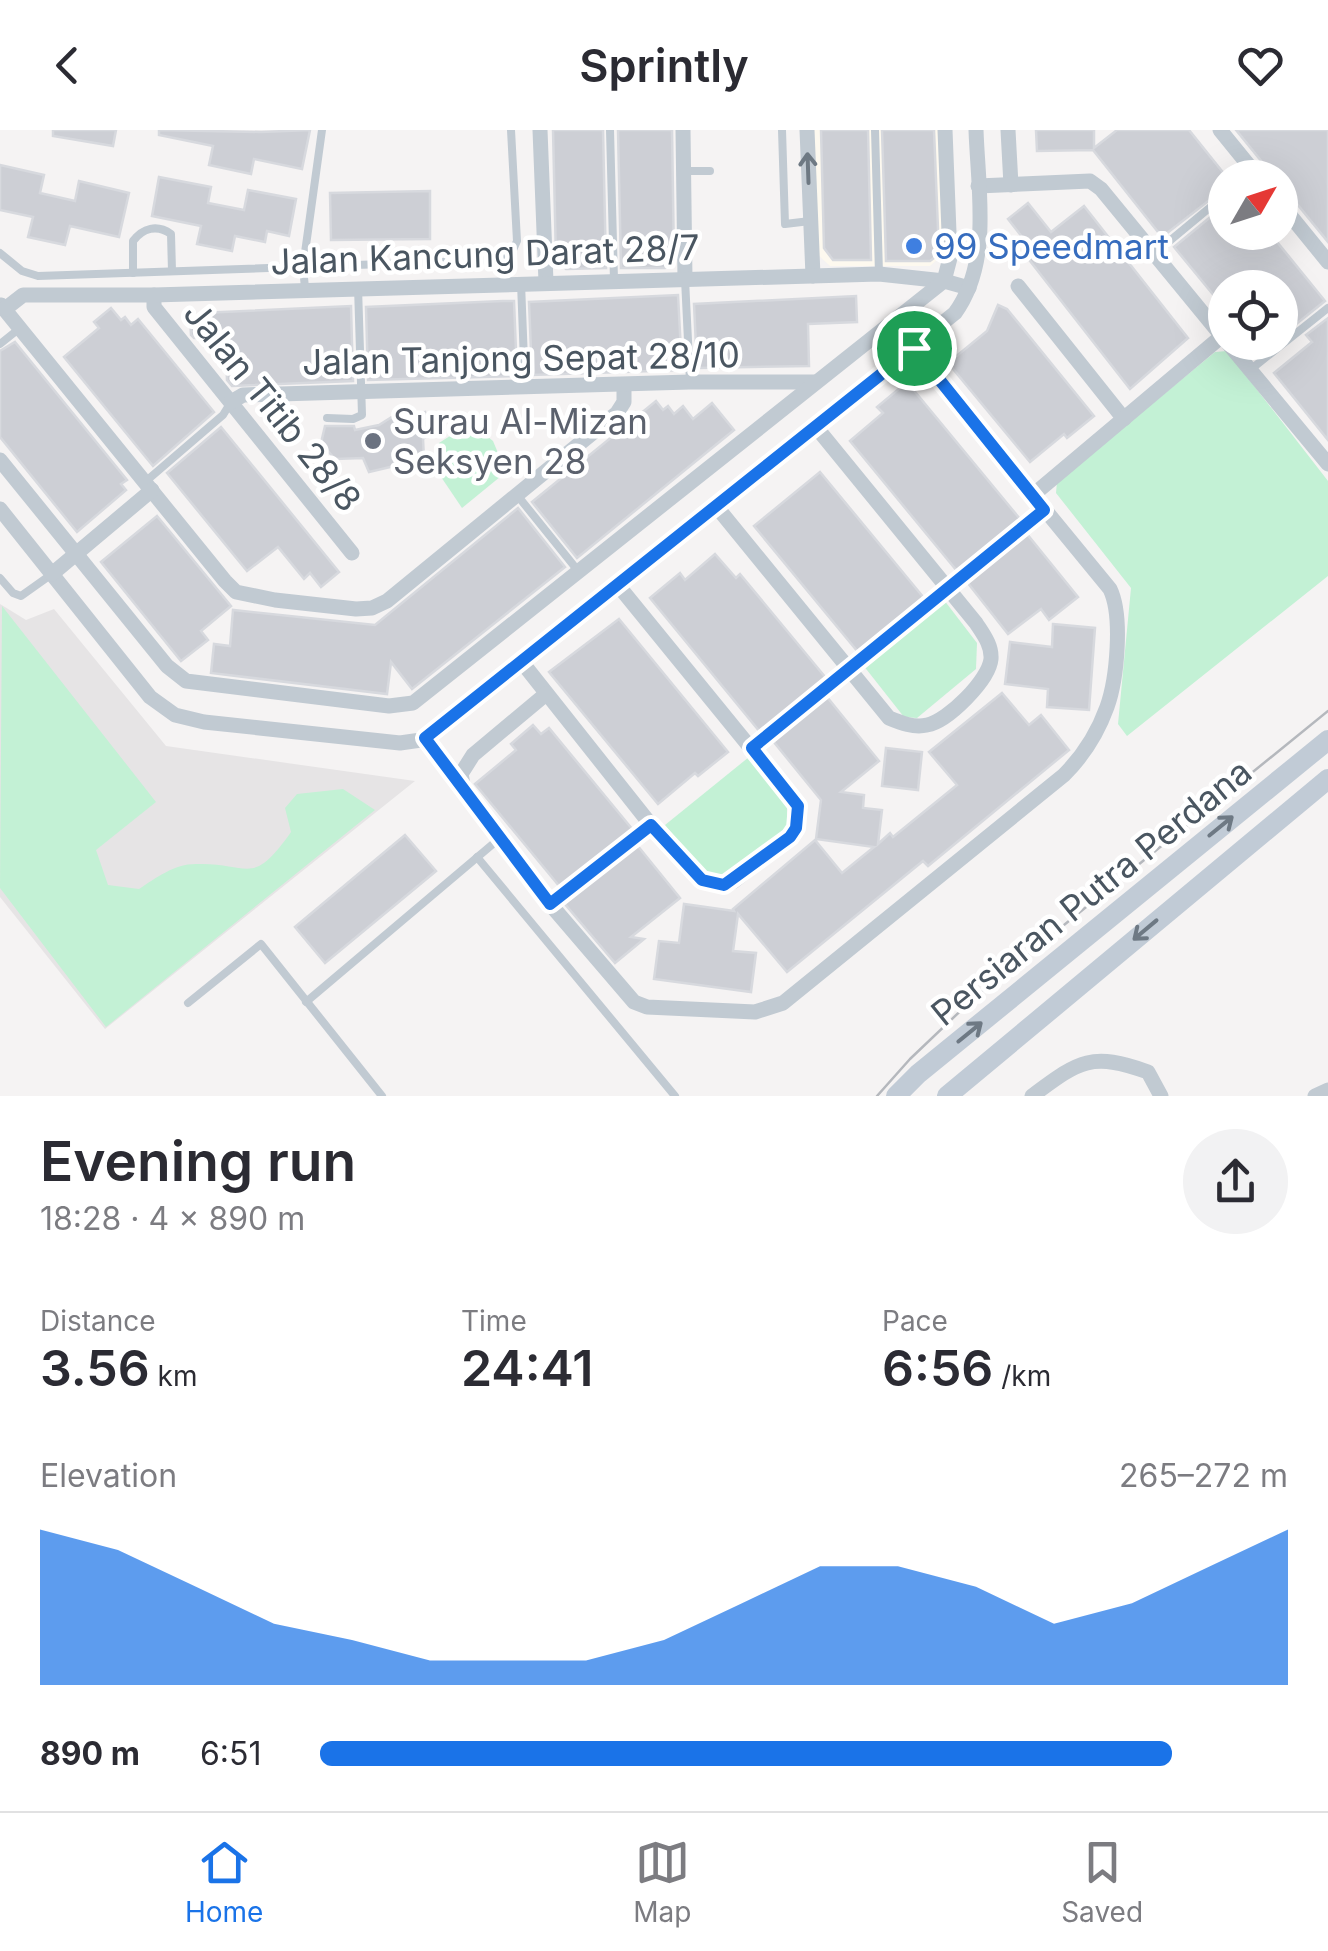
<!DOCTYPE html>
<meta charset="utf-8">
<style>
:root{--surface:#fff;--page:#f2f2f3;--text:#2b2b33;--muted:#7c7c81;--line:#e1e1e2;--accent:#1a73e8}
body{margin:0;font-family:Inter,sans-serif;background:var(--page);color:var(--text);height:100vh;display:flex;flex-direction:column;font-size:38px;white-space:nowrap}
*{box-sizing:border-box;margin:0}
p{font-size:32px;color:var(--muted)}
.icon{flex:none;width:55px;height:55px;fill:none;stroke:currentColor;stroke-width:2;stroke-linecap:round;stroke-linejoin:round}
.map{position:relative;height:966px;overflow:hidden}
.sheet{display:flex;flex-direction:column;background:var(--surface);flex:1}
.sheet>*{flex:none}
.needle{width:65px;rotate:51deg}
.controls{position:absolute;left:1208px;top:30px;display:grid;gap:20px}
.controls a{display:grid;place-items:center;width:90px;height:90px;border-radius:50%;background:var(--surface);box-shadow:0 10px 40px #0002;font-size:50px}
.pin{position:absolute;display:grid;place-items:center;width:85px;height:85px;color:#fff;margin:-42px;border:5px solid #fff;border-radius:50%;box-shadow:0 2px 10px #0007}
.round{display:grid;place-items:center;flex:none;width:105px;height:105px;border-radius:52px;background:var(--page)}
.summary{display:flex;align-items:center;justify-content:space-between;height:170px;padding:0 40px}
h1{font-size:55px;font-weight:600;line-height:75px}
.stats{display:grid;grid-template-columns:repeat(3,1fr);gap:15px;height:170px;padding:10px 40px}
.stats div{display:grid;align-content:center}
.stats b{font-size:50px;font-weight:600}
.stats small{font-size:28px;font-weight:400}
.stats p{font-size:28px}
.chart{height:280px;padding:20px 40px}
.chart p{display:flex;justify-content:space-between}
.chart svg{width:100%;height:180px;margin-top:10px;fill:var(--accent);opacity:.7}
ul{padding:0 40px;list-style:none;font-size:32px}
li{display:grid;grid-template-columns:160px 120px 1fr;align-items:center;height:75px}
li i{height:25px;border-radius:12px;background:var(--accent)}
header{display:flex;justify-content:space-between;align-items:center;height:130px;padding:0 40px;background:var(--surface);font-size:45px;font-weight:600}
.dock{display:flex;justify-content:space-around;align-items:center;height:140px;border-top:2px solid var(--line);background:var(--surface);font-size:28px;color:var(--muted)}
.dock a{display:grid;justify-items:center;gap:5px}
.dock .current{color:var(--accent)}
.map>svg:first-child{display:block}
.commercial{fill:#fdf9ef}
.education{fill:#e6e4e5}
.green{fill:#c3f1d5}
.building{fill:#cdcfd5;stroke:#d7d9de;stroke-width:2.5}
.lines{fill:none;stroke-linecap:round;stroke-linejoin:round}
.lane{stroke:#c1cad2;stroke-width:8}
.street{stroke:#c1cad2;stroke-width:15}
.secondary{stroke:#c1cbd6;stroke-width:20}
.tram{stroke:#b5b8bd;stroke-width:2.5}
.oneway{stroke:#6e7983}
.oneway2{stroke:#6e7984}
.route-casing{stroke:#fff;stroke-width:20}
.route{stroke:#1a73e8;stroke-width:12}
.shop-dot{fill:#3f7fe0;stroke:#fff;stroke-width:4}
.worship-dot{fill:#6b7280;stroke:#fff;stroke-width:4}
.labels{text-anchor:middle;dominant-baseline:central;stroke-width:9;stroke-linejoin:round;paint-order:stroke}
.shop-label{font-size:35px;fill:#366cbe;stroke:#fff;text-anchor:start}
.street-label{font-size:35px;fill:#4a5661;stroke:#fff}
.worship-label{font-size:35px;fill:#5b616d;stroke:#fff;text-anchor:start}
</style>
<header><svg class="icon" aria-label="back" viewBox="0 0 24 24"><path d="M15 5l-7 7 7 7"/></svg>Sprintly<svg class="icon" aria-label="heart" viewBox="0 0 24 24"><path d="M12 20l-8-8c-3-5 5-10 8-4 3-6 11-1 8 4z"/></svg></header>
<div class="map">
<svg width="1328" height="966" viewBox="0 0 1328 966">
<rect width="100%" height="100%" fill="#f5f3f3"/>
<path class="commercial" d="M814,0H941L944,124L930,136H830L818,125Z"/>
<path class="education" d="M0,474L26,490L54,479L166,616L415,651L105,899L0,767Z"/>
<g class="green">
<path d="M1227,221L1328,351V446L1127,606L1118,594L1131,458L1056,363L1057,352L1215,222Z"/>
<path d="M470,293L493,311L506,342L462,378L433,335L439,313Z"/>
<path d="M944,470L977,513L976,539L917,588L904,587L863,535Z"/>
<path d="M2,476L156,672L96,720L108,755L139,759C156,748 174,734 196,734C250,732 251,759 291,702L285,678L297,664L343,659L375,680L106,897L0,758Z"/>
<path d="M749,627L787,677V697L728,744L706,745L665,695Z"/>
</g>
<g class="building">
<path d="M53,0H116L113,16L53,6Z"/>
<path d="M159,0L261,2L310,0L302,39L254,29L251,44L209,35L213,16L159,5Z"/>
<path d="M553,0H603L606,138L566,139L556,129Z"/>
<path d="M618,0H672L674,131L665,138H621Z"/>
<path d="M821,0H868L871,130H833L824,118Z"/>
<path d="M882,0H934L939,124L930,131H886Z"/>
<path d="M1036,0H1094V18L1117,0H1189L1225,45V58L1162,107L1093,20L1037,21Z"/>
<path d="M1236,0H1328V112L1280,53V48H1275Z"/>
<path d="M0,35L44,45L40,63L75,71L79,51L129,63L119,107L70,96L65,115L28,107L33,87L0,80Z"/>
<path d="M159,47L211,57L208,73L244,80L248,60L296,69L289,106L267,101L265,112L235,106L232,121L197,114L201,96L152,86Z"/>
<path d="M430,61V109L331,110L330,63Z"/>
<path d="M1028,73L1051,102L1084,76L1188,208L1130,259L1023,122L1030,117L1008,89Z"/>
<path d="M1225,75V102H1269L1325,171L1280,207V158H1225V179L1174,117Z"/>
<path d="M678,165L682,240L532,245L529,172Z"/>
<path d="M856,166L857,192L808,194L809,236L697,238L694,174Z"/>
<path d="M503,171H514L517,246L368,250L366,177Z"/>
<path d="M998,175L1007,179L1094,286L1067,308L1064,304L1030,332L948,233L987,201Z"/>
<path d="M351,176L353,251L232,256L227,250L226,212L202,213V208H194L191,205L190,187L201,186V183Z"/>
<path d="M111,178L121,190L125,187L131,195L138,189L214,282L153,336L64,227L99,198L94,192Z"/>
<path d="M1328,188V310L1274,243L1312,212L1306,205Z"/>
<path d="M15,212L127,350L121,354L126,360L77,402L0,307V221Z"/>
<path d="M907,252L1020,389L957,441L850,311L883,283L877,277Z"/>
<path d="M656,271L663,280L668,276L674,284L683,276L693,289L712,273L734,300L577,428L532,372Z"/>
<path d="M403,280L408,287L425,282L431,304L423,309L424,329L369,342L363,328L335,329L321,313L325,296H354L355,300L379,295Z"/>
<path d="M221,297L339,442L321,457L310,443L304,449L278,417L247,441L167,343Z"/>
<path d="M820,342L924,468L858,522L754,396Z"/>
<path d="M518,378L565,437L412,559L391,532L387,564L211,543L214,514L230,516L233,480L375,495Z"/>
<path d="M157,386L231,476L201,501L208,510L181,531L101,432Z"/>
<path d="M1027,404L1078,467L1049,490L1041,479L1008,504L967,452Z"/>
<path d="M715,424L736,448L740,444L826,548L760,602L650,468L680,443L685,450Z"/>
<path d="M619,489L728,622L698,646L695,643L658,674L549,542Z"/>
<path d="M1053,494L1095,498L1089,580L1047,577L1048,559L1005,554L1010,512L1052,517Z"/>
<path d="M1002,563L1029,595L1041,585L1069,620L928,736L923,731L787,842L738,784L733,821L756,823L751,862L654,849L659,811L679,813L684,774L734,781L733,779L815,710L842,743L874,717L816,709L821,670L773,611L827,567L879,631L841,662L864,665L863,678L882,680L878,714L890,703L893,707L957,655L929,622Z"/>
<path d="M533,595L541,604L549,598L633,700L560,757L475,654L516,620L511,614Z"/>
<path d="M886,618L922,622L918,660L882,656Z"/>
<path d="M405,705L436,741L325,833L295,797Z"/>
<path d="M637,715L680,768L631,807L644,809L615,833L564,773Z"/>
</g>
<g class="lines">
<g class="lane">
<path d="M610,0L614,150"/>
<path d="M782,0L785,94L810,91"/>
<path d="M875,0L879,144"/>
<path d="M685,41H710"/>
<path d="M0,123L22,141L38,146L500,130L513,120L517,111L511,0"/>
<path d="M1155,123L1225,65"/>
<path d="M133,143V111C143,98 157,94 171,104L172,141"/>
<path d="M685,149L690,252"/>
<path d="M521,153L525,257"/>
<path d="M305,158L303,137L322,0"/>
<path d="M0,214L20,198"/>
<path d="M1250,240L1328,178"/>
<path d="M327,288L353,289L362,285L358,157"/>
<path d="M145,352L223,285L231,272"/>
<path d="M517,365L579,442"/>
<path d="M0,448L13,463L21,466L52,444"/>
<path d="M752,619L1044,380"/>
<path d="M477,727L675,966"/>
<path d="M550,774L651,695"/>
<path d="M306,872L500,708"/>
<path d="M188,873L261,814L382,966"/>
</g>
<g class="street">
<path d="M540,0L546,152"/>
<path d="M683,0L685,149"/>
<path d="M807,0L813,146"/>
<path d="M1008,0L1011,55"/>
<path d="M1220,0L1259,48"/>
<path d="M978,56L1090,51L1101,59L1225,210"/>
<path d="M1280,73L1328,132"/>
<path d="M1018,156L1124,289"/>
<path d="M154,165V177L352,423"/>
<path d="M1,175L225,451L236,462L275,470L356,479L372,478L387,471L617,283L624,272V256"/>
<path d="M5,179L23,165H154L879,144L944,151L969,158"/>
<path d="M1227,212L1328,334"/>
<path d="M231,272L243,265L690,252H814"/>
<path d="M0,330L167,536L186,551L389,576L413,573L944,151L950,128L945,0"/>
<path d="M1033,365L1222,206"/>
<path d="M716,376L889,588C901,593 914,598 927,595C948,591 989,550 991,529C992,515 983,504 976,493L816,297"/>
<path d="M0,379L150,567L175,585L204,592L400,613L421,610L955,183C992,132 978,60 976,0"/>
<path d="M52,444L152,360"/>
<path d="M521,531L651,695L693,741L713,754L733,752L789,707L796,698L798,676L617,454"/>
<path d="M546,564L473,625L461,644L464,660L550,774L634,872L647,877L755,882L783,873L1064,645C1082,627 1098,602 1107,577C1117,549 1123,486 1110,459L913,219"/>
<path d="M425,607L461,652"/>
<path d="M1032,966C1078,932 1090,921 1148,942L1161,966"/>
<path d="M1315,966L1328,960"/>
</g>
<g class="secondary">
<path d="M896,966L918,944L1328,610"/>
<path d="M947,966L1328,649"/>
</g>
<path class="tram" d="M877,966L910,929L974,868L1328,581"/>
</g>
<defs><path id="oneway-shaft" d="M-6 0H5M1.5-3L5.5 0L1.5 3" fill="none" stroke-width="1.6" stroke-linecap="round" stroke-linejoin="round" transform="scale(2.5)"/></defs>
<use class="oneway" href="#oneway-shaft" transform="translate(808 38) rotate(-92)"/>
<g class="oneway2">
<use href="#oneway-shaft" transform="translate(1221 696) rotate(-39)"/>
<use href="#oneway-shaft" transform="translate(1145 800) rotate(140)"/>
<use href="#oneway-shaft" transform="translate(970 902) rotate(-39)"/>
</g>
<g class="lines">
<g class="route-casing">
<path id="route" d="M914,218L1044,380L752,618L798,676L796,698L790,707L724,755L702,750L651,695L550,774L425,608Z"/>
</g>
<use href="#route" class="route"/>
</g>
<circle class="shop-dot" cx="914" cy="116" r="10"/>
<circle class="worship-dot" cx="373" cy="311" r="10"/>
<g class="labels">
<g class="shop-label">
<text x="934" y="116">99 Speedmart</text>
</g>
<g class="street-label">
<text transform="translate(485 124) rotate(-2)">Jalan Kancung Darat 28/7</text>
<text transform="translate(521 228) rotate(-1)">Jalan Tanjong Sepat 28/10</text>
<text transform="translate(273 276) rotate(51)">Jalan Titib 28/8</text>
<text transform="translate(1091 762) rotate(-39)">Persiaran Putra Perdana</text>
</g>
<g class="worship-label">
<text x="393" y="291">Surau Al-Mizan<tspan x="393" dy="40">Seksyen 28</tspan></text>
</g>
</g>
</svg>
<div class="controls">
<a><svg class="needle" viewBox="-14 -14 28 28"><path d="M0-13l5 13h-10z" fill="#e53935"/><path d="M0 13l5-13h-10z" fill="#7c7c81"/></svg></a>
<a><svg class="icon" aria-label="locate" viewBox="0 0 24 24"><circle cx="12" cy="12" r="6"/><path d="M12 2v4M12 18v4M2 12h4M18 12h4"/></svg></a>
</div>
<div class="pin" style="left:914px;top:218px;background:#1e9e55"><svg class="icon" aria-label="arrive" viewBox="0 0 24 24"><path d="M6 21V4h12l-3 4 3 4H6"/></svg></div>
</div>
<section class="sheet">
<div class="summary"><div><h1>Evening run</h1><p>18:28 · 4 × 890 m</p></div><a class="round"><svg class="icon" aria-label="share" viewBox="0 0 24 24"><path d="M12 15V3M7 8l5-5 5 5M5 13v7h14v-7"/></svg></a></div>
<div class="stats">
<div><p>Distance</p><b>3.56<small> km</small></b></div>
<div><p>Time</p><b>24:41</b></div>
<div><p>Pace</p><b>6:56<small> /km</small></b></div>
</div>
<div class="chart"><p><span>Elevation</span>265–272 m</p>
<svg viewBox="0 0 160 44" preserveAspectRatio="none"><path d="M0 44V6L10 11L20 20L30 29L40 33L50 38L60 38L70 38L80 33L90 24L100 15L110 15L120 20L130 29L140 24L150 15L160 6V44z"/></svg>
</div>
<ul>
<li><b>890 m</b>6:51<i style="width:88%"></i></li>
</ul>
</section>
<nav class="dock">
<a class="current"><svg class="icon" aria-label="home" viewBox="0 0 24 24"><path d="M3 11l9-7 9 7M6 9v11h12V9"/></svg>Home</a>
<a><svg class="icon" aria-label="map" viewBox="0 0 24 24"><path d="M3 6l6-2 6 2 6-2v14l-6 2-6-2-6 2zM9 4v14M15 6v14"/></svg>Map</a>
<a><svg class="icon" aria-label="saved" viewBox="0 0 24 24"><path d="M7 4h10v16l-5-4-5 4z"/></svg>Saved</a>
</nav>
